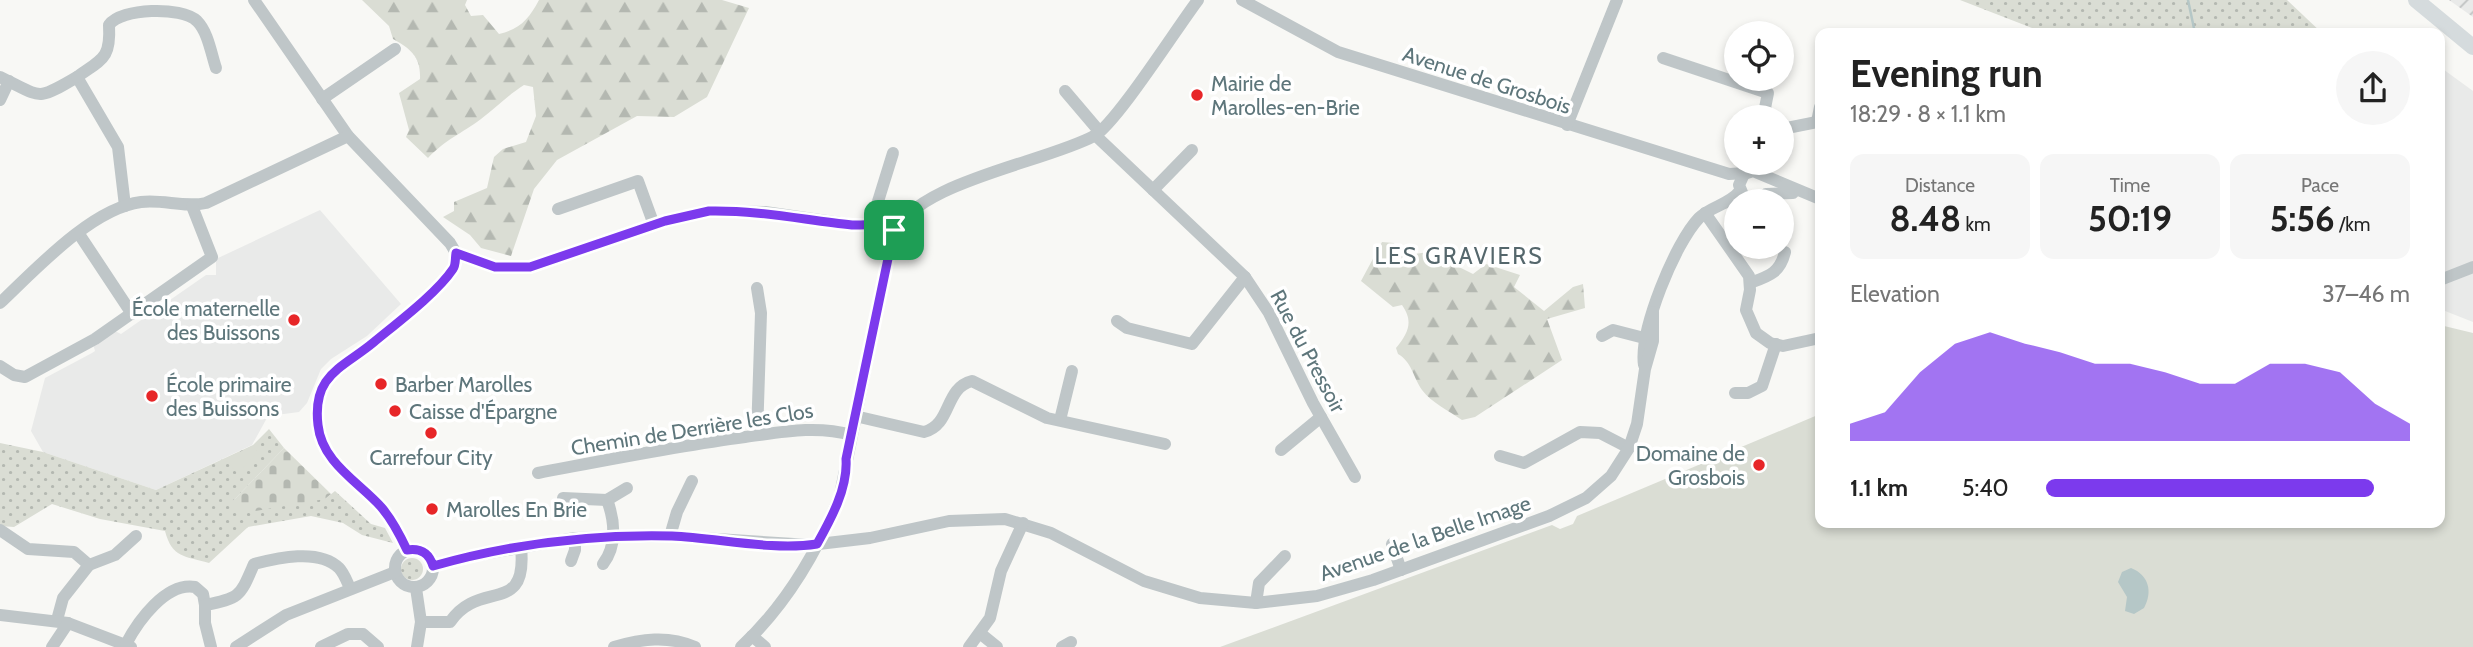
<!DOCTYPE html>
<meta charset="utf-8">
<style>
:root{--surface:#fff;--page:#f6f6f6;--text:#222;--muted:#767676;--accent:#7c3aed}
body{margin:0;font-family:Cabin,sans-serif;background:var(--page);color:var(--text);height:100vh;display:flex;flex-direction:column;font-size:26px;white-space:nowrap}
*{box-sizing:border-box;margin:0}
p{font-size:23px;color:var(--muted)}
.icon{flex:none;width:38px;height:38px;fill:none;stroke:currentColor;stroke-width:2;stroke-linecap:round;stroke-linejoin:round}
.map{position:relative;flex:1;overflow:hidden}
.drawer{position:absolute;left:1815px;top:28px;width:630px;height:500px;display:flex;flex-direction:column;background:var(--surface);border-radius:14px;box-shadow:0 4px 10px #0003}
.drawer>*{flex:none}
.controls{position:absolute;left:1724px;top:21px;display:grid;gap:14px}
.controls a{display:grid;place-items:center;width:70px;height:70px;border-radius:50%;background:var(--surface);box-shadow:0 4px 10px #0003;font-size:35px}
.pin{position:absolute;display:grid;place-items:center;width:60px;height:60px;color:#fff;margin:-30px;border-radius:14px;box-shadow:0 4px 10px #0006}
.round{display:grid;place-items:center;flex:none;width:74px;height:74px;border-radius:37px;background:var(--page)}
.overview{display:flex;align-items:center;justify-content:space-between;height:119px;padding:0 35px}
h1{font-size:38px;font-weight:800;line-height:52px}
.stats{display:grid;grid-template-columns:repeat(3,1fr);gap:10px;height:119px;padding:7px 35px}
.stats div{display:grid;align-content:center;border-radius:14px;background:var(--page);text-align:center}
.stats b{font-size:35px;font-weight:800}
.stats small{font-size:19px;font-weight:400}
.stats p{font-size:19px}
.chart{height:196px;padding:14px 35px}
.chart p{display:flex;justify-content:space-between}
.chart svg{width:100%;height:126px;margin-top:7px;fill:var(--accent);opacity:.7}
ul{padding:0 35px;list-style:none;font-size:23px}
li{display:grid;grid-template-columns:112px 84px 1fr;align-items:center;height:52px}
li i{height:18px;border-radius:9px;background:var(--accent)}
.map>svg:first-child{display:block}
.built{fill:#e9eae9}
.industrial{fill:url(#industrial-furrows)}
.grass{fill:url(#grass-dots)}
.forest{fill:url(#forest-firs)}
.cemetery{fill:url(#cemetery-stones)}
.park{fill:#daddd4}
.water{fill:#b5c7c7}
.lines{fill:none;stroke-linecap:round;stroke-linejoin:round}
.stream{stroke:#b5c7c7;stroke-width:2.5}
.minor{stroke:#bfc6c8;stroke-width:12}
.major{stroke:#d5dbdd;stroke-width:16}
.route-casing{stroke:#fff;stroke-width:14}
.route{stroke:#7c3aed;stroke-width:9}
.poi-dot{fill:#e72628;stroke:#fff;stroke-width:2.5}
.labels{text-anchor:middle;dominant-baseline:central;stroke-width:7;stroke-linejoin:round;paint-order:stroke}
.street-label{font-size:21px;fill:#5e767b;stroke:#fff}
.poi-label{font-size:21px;fill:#5e767b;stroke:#fff;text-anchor:start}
.neighbourhood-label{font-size:23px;letter-spacing:2px;fill:#55676c;stroke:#fff}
</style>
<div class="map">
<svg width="2473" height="647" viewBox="0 0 2473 647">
<defs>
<pattern id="industrial-furrows" width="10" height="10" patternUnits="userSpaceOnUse" patternTransform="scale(1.75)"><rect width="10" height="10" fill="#e9eae9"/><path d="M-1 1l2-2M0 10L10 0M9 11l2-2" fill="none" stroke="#c0c2c2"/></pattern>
<pattern id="grass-dots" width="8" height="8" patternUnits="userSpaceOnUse" patternTransform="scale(1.75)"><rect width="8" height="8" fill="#daddd4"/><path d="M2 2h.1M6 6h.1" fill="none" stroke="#b4b8b1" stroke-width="1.8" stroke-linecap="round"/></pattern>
<pattern id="forest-firs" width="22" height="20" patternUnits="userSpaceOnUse" patternTransform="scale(1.75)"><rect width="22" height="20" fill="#daddd4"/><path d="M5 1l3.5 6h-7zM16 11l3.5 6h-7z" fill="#b4b8b1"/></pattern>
<pattern id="cemetery-stones" width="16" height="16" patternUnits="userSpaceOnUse" patternTransform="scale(1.75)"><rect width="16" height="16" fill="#daddd4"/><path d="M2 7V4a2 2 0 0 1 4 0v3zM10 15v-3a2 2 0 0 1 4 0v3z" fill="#b4b8b1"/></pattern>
</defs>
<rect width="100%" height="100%" fill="#f8f8f5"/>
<g class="built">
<path d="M2440,67L2473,91V322L2440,309Z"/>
<path d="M320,210L401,304L367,336L331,359L321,369L307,403L299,412L268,416L252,445L156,490L43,452L31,431L45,378L92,353L95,351L93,344L115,331L121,334L206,275H216V259Z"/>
</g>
<path class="industrial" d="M2449,0H2473V17Z"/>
<g class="grass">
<path d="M1960,0H2287L2322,33H2045Z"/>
<path d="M269,429L284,448L233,501L325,499L335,491L371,524L385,528L393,543L362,535L343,523L311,516L248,527L209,563C185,556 172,558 165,531L100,519L52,504L14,527L0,526V443L43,452L156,490L253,445Z"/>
<circle cx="412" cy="569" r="11"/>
</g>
<g class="forest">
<path d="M362,0H467L465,5L471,16L483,15L499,34C520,29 529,19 539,0H722L749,8L707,97L674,117L637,116L557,160L534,189L511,256L481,248L470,235L443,217L454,211V202L487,188L494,157L503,149L526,142L536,116L533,87L524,85C508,95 496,108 481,119C461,134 446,139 428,158L406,137L409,130L399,93L420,79C421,57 411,49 393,39L389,26Z"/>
<path d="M1382,242L1394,243L1400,256L1429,252L1473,274L1486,264L1520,275L1514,287L1544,311L1573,287L1583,284L1585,308L1547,319L1562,360L1475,417L1462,420C1449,411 1432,403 1422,390C1413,377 1412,362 1398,354L1396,348C1408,333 1414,322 1402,305L1393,307L1361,281Z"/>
</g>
<path class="cemetery" d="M284,448L331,494L325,499L244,513L232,502Z"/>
<g class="park">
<path d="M2440,325L2473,333V647H1220L1552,525L1560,529L1573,524L1577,516L1820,414V523H2440Z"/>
<path d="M252,446L259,452L237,473L225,459Z"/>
</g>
<path class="water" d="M2131,568C2149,575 2153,592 2144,608L2134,614L2125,611L2127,597L2118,582L2122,572Z"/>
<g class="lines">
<path class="stream" d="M2188,0L2195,33"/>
<g class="minor">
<path d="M254,0L348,136L450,243L456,253"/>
<path d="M1242,0L1338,52L1729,174L1746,173"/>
<path d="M1663,58L1768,93L1765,108L1770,117"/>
<path d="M0,77C42,97 35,102 77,77L118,147L125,206"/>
<path d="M77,77C102,59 111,59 109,25C121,8 181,6 197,21C208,32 211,53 216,68"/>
<path d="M1065,91L1099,131"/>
<path d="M322,99L395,49"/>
<path d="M0,100L9,81"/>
<path d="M1817,122L1820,107"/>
<path d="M1567,125L1617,0"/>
<path d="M1782,129L1817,122"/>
<path d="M1095,135L1245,277L1269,313L1313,403L1355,477"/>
<path d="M1153,190L1192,150"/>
<path d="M1766,194L1793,193"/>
<path d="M1751,200L1743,195L1739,185L1744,174L1753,171L1820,199"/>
<path d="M558,209L638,181L654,225"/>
<path d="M1705,213L1749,276L1750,290L1746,310L1756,333L1770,343L1783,346L1820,338"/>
<path d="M871,224L893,153"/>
<path d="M79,234L132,314"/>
<path d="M456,253L495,267H530L665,221L709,211L765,212L854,225L880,224L894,230"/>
<path d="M2440,280L2473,267"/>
<path d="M1750,283C1769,276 1780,273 1785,252"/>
<path d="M757,288L761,313L757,435"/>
<path d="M0,303C35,270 92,208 141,202C163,199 184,208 206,203L348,136"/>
<path d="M1117,321L1127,328L1192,344L1245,277"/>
<path d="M1602,336L1613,330L1652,340"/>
<path d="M1644,365C1639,331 1675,243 1699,218C1711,206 1729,205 1740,191"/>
<path d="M0,366L14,375L25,377L95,339L212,257L192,206"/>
<path d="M1735,393H1748L1762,386L1776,344"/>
<path d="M855,416L924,432C952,425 944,388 972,381L1047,418L1165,444"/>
<path d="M1060,420L1072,371"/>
<path d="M1281,450L1321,417"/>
<path d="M1500,456L1524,463L1580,432L1600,433L1629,448"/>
<path d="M538,473C607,460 676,446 745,437C782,432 816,425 852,435"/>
<path d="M563,498L607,500L627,488"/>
<path d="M0,530L28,549L74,552L89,565L63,598L57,620"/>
<path d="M670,536L677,512L692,481"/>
<path d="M1392,544L1401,570"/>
<circle cx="414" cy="568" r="19"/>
<path d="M407,549C400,535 393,520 382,508C359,482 322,463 318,425C312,374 343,368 374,342C397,323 436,293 453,269C456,265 455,259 456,253"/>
<path d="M571,561L575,550V538"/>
<path d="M603,564C617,546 615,521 607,500"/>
<path d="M89,565L115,555L136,536"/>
<path d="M433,566L462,558L575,538L670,536L810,545L870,538L949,521L1005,519L1051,533L1144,581L1200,598L1256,603L1317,596L1373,580L1549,516L1586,498L1611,476L1629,448L1637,424L1645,369L1653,341V312"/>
<path d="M416,588L421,622L417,647"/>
<path d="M1256,603L1259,583L1285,556"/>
<path d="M0,615L68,623L131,647"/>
<path d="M421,622H450C480,578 528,617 521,547"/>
<path d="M981,634L997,647"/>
<path d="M752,636L765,647"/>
<path d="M126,644C138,621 166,582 195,587L203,594L205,605"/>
<path d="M52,647L68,623"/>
<path d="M211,647L205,623V605C241,598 240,596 254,564C277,558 319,548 339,568C344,573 347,582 350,588"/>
<path d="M236,647L286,615L395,572"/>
<path d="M321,647L348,634H363L378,647"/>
<path d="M614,647C641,639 668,635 695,647"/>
<path d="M741,647C786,605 817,553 840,495L892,237C912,182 1044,163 1094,136C1116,124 1178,26 1198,0"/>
<path d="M969,647L990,618L1001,571L1023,523"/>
<path d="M1062,647L1071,642"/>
</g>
<path class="major" d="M2416,0L2473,47"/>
</g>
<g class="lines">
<g class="route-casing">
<path id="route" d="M709,211C758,210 804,220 852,225C868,226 880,221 894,230L846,459C848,488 831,519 817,544C773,551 718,538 672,536C591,534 511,544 433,566C429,553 421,548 407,550C400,535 393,521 382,508C359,482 322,463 318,425C312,374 343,368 374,342C397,323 437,293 453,269C456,265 455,259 456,253L495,267H530L665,221Z"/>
</g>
<use href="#route" class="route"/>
</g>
<g class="poi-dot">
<circle cx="1197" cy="95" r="7"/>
<circle cx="294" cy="320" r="7"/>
<circle cx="381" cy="384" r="7"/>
<circle cx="152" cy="396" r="7"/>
<circle cx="395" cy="411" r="7"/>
<circle cx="431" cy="433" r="7"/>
<circle cx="1759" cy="465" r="7"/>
<circle cx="432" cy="509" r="7"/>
</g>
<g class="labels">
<g class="street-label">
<text transform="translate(1487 80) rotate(18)">Avenue de Grosbois</text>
<text transform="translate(1308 351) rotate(62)">Rue du Pressoir</text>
<text transform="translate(692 429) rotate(-9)">Chemin de Derrière les Clos</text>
<text transform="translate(1425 538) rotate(-19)">Avenue de la Belle Image</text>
</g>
<g class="poi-label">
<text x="1211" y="83">Mairie de<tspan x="1211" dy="24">Marolles-en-Brie</tspan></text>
<text x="280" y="308" text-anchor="end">École maternelle<tspan x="280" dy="24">des Buissons</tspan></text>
<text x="166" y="384">École primaire<tspan x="166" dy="24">des Buissons</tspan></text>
<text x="395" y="384">Barber Marolles</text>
<text x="409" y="411">Caisse d'Épargne</text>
<text x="1745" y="453" text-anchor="end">Domaine de<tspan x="1745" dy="24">Grosbois</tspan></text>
<text x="431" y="457" text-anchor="middle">Carrefour City</text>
<text x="446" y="509">Marolles En Brie</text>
</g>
<g class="neighbourhood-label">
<text x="1459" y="256">LES GRAVIERS</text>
</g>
</g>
</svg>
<div class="controls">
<a><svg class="icon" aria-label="locate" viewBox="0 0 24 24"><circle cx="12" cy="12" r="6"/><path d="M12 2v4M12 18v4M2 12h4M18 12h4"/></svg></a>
<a>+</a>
<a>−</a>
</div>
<div class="pin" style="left:894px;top:230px;background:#1e9e55"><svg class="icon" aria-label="arrive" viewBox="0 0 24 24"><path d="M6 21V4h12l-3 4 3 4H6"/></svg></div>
<section class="drawer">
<div class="overview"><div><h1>Evening run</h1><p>18:29 · 8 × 1.1 km</p></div><a class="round"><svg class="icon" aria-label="share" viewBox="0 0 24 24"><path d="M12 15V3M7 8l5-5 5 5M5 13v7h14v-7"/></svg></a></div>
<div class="stats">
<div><p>Distance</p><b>8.48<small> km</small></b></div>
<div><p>Time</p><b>50:19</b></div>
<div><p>Pace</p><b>5:56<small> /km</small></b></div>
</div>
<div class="chart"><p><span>Elevation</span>37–46 m</p>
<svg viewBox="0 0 160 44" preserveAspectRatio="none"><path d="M0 44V38L10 34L20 20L30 10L40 6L50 10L60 13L70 17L80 17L90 20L100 24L110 24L120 17L130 17L140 20L150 31L160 38V44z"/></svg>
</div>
<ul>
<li><b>1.1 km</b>5:40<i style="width:90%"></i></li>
</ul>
</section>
</div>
